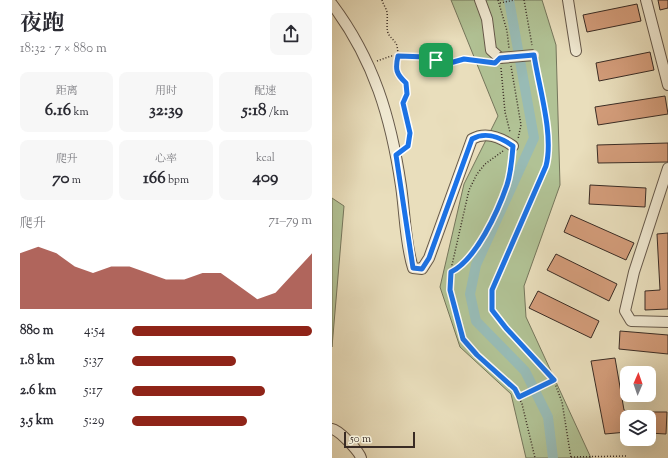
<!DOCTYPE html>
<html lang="zh">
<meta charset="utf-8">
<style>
:root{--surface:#fff;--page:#f7f7f7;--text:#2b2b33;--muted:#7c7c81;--accent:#8f2418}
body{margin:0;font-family:"Sorts Mill Goudy","Noto Serif SC",serif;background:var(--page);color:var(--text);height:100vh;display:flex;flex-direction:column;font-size:15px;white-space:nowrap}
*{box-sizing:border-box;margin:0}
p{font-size:13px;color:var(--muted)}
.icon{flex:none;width:22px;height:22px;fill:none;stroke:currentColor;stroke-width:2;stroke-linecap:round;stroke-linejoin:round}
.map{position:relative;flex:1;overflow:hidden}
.details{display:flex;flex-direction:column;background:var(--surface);width:332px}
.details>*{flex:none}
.needle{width:26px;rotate:2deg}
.buttons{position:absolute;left:288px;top:366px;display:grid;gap:8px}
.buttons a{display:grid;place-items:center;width:36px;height:36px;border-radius:8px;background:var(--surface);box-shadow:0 4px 16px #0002;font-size:20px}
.scale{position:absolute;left:12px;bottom:10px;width:71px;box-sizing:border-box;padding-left:4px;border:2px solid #392b24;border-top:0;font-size:11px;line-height:14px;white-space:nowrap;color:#392b24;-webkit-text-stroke:3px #f1ead3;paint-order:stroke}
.pin{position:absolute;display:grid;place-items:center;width:34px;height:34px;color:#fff;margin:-17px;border-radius:8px;box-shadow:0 2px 6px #0006}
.round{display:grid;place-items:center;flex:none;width:42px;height:42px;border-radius:8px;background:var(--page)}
.summary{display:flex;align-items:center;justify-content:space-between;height:68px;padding:0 20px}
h1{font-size:22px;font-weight:700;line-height:30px}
.stats{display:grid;grid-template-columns:repeat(3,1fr);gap:6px;height:68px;padding:4px 20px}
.stats div{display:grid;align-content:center;border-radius:8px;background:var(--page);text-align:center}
.stats b{font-size:17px;font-weight:700}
.stats small{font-size:11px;font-weight:400}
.stats p{font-size:11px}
.chart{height:112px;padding:8px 20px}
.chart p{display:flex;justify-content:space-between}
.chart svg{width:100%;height:72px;margin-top:4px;fill:var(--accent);opacity:.7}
ul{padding:0 20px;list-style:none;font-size:13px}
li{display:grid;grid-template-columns:64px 48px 1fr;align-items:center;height:30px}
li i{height:10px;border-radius:5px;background:var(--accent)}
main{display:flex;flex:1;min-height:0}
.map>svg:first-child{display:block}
.green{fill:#b1c295;stroke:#75765c}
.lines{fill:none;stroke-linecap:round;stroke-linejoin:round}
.canal{stroke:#98bbb5;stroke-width:10}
.building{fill:#d49d7b;stroke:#392b24}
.minor-casing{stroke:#65584a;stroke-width:12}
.path{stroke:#392b24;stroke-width:1.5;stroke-dasharray:1 2;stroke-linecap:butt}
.minor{stroke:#f1ead3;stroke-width:10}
.minor-bridge-casing{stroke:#65584a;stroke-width:12;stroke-linecap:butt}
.minor-bridge{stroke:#f1ead3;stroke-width:10}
.route-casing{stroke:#fff;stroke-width:8}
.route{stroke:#1a73e8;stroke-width:5}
</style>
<main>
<section class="details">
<div class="summary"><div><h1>夜跑</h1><p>18:32 · 7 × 880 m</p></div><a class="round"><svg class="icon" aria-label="share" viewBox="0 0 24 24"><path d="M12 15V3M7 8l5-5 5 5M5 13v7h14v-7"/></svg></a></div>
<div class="stats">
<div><p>距离</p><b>6.16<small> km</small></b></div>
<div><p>用时</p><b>32:39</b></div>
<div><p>配速</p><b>5:18<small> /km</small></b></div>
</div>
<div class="stats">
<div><p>爬升</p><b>70<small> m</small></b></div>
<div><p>心率</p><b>166<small> bpm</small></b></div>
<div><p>kcal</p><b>409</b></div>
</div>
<div class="chart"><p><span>爬升</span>71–79 m</p>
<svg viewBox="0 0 160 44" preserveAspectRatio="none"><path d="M0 44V10L10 6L20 10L30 18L40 22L50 18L60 18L70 22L80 26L90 26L100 22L110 22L120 30L130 38L140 34L150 22L160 10V44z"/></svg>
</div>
<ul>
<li><b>880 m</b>4:54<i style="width:100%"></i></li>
<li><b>1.8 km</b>5:37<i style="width:58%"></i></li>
<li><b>2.6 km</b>5:17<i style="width:74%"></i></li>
<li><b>3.5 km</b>5:29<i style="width:64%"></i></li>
</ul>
</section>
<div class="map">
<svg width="336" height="458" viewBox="0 0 336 458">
<rect width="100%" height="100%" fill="#e9debc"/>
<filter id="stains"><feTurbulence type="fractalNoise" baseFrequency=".005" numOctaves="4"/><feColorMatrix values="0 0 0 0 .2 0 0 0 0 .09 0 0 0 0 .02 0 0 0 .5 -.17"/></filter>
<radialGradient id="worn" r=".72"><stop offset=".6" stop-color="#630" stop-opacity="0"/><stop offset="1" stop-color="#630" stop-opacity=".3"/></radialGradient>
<g class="green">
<path d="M119,0H210L224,45L228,185L192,286L194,317L259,458H194L179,394L128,347L108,287L132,184L166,116Z"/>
<path d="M0,198L12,206L0,347Z"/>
</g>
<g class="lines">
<path class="canal" d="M177,0L202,138L144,265L138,294L144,321L193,371L216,417L221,458"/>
</g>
<g class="building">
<path d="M326,0H336V8L328,10Z"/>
<path d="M305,4L309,21L255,32L251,15Z"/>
<path d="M318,52L322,70L267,81L264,63Z"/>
<path d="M333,96L336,114L266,125L263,107Z"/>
<path d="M336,143V162L266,163L265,145Z"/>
<path d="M258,185L314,188L313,207L257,204Z"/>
<path d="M239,215L302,243L294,260L232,232Z"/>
<path d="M336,233V309L313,310V291L328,290L325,234Z"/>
<path d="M224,254L285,284L277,301L215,270Z"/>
<path d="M206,291L267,321L259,338L197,308Z"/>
<path d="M288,331L336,335V354L287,349Z"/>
<path d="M283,358L292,410L295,411V432L273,434L259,361Z"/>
<path d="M317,412H335L334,434L317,433Z"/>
</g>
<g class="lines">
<g class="minor-casing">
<g id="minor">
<path d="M148,0L155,19L159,50L168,58"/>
<path d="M236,0L244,51"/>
<path d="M314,0L336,85"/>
<path d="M0,4C42,60 59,118 69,186C73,213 73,243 81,268L90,269L97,258L140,139C154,131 168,137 181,146"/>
<path d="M336,168L302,272L293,311L299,321L336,322"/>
<path d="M0,429C7,430 27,451 29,458"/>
</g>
</g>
<g class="path">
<path d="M50,0C51,4 54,8 55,12C56,19 54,26 56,33C58,38 64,41 65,46C69,65 56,67 74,83L75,94L71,103L78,133L76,146L72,149"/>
<path d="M166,0L175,31L177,48"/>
<path d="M192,0L200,45"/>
<path d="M168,3L182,0"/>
<path d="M45,61L59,56H66L95,57L118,63L132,59L158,63"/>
<path d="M203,65C209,97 222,134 214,166L160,290V310L174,328L222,381L230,402L239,458"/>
<path d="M179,66L189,125L186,139"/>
<path d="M169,68L173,112L178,132"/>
<path d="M171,151L153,164L145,174L137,190L120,265L118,290L131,339L145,355L183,389L190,404L203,458"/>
<path d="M119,272C149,257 177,188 180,155"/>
<path d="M187,397L222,381"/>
<path d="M239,457L294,456"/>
</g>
<use href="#minor" class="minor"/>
<g class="minor-bridge-casing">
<path id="minor-bridge" d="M168,58L202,55"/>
</g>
<use href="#minor-bridge" class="minor-bridge"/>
</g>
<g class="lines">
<g class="route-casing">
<path id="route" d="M202,55C207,88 222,135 214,166L160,290V310L174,328L222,380L187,397L183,389L145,355L131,339L118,290L119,272C144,260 166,211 175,185C179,173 180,159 181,146C168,137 154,131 140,139L97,258L90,269L81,268L64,155L76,146L78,133L71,103L75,94L74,83C64,74 63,69 66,56L95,57L118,63L132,59L163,63L168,58Z"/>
</g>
<use href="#route" class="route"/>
</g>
<rect width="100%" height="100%" filter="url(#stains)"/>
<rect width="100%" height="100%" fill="url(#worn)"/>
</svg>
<div class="buttons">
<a><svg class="needle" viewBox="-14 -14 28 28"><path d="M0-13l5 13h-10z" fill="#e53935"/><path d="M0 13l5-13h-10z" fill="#7c7c81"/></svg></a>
<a><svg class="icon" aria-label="layers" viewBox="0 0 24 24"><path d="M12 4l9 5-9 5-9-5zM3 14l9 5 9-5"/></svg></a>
</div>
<div class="scale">50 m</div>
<div class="pin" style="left:104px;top:60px;background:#1e9e55"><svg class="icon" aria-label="arrive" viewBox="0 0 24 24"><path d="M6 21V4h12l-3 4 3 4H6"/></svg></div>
</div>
</main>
